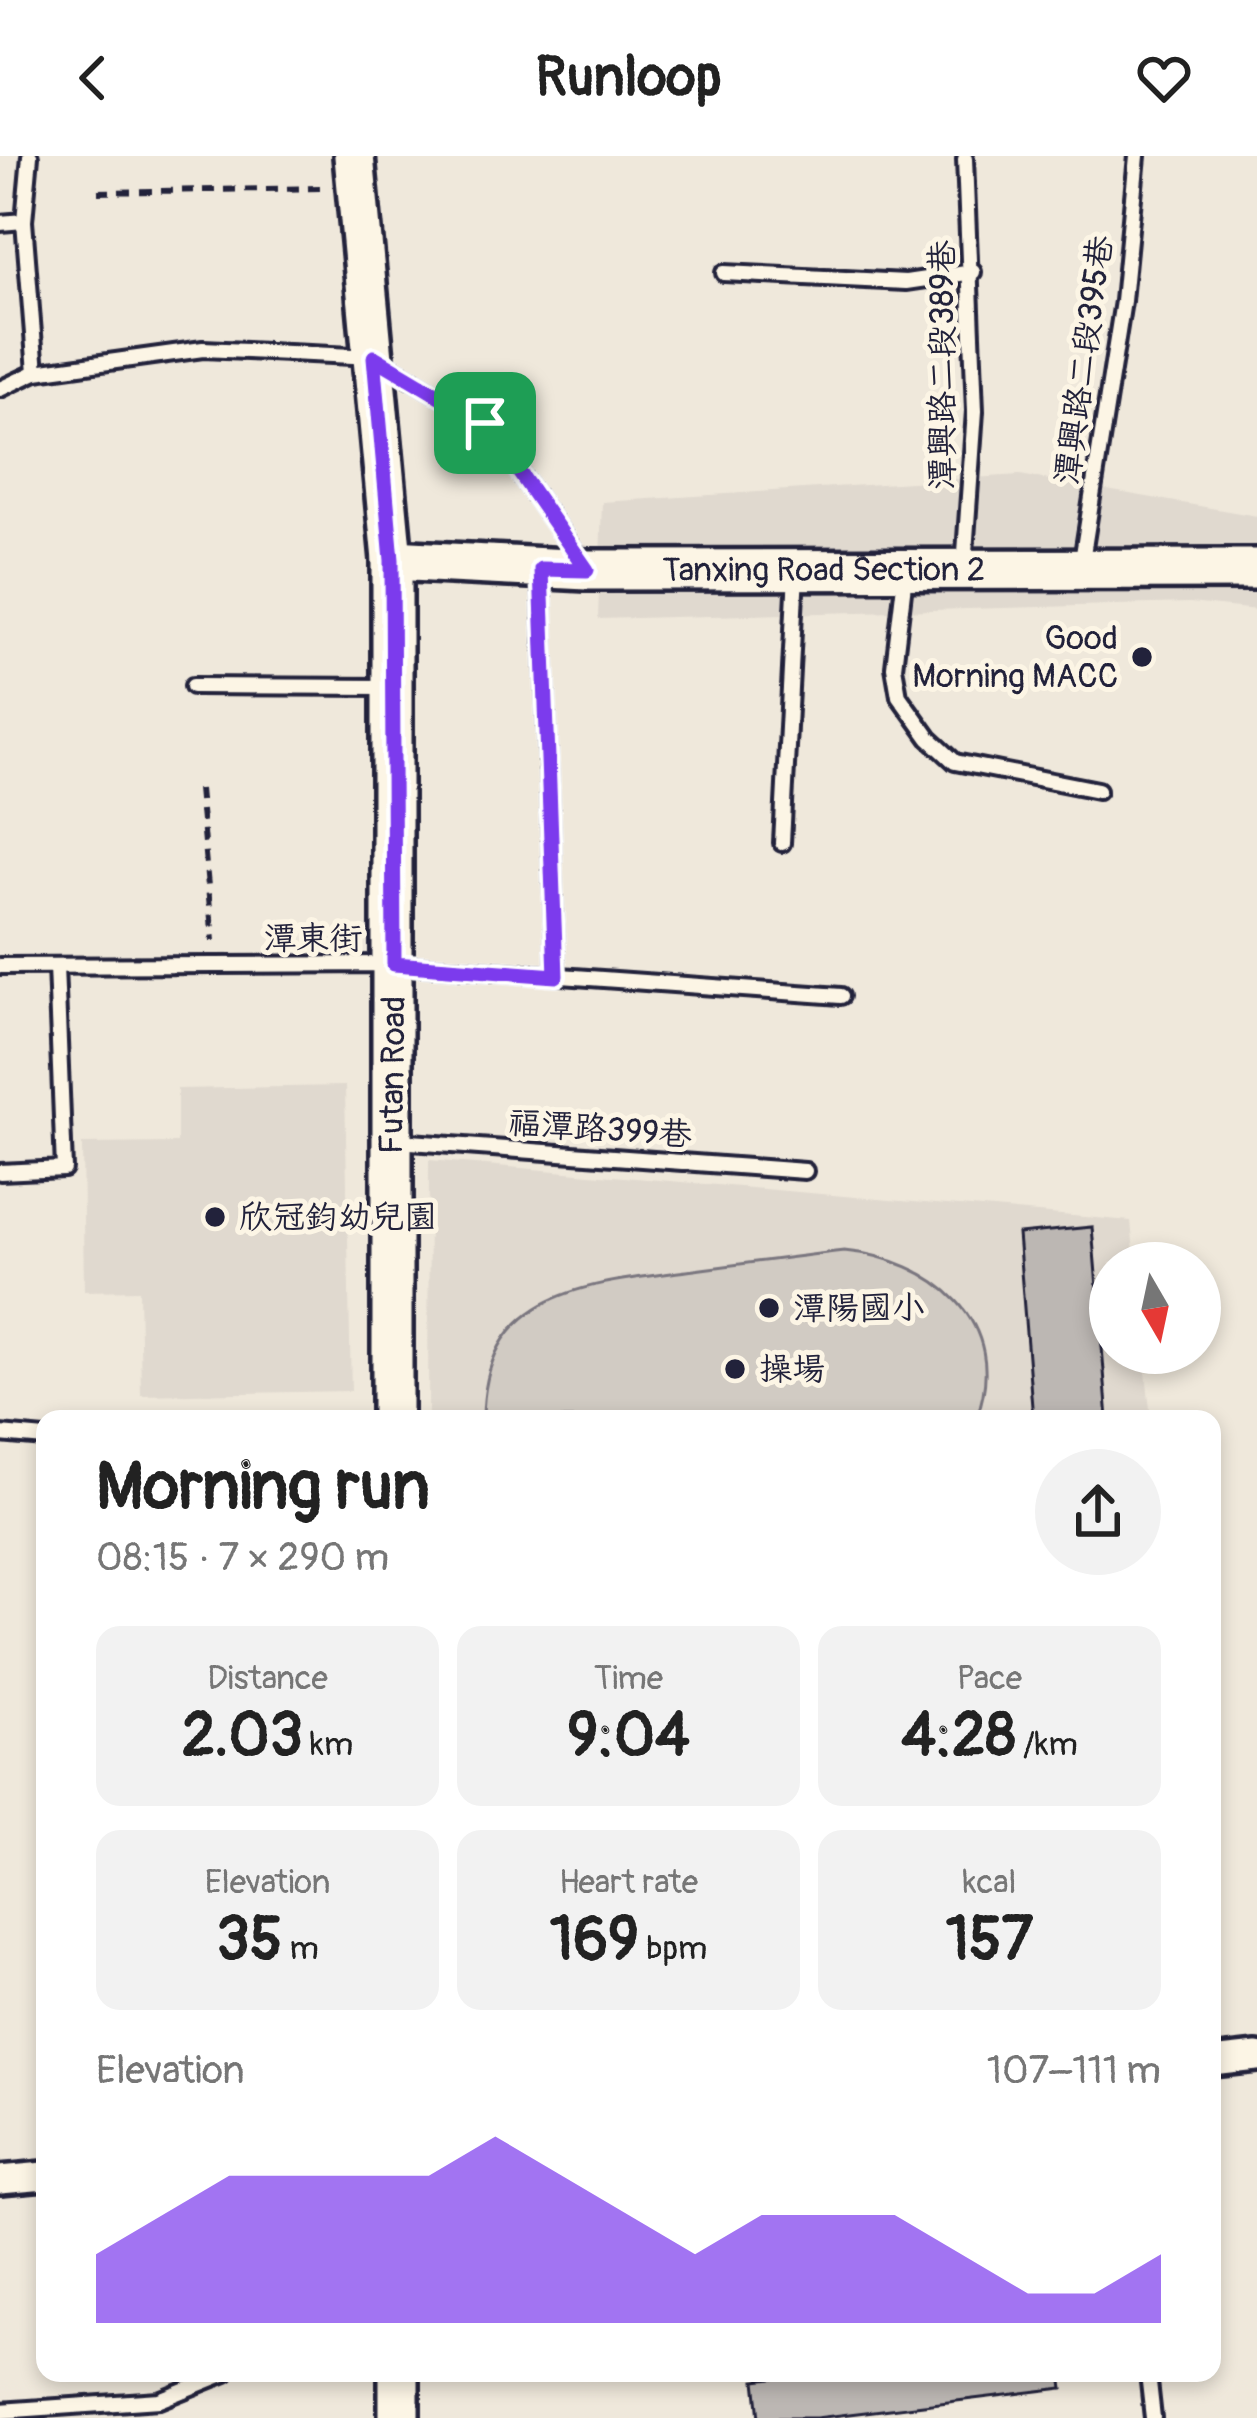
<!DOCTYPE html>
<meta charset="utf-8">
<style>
:root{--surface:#fff;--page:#f2f2f2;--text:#222;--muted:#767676;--accent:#7c3aed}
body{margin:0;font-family:Pangolin,"LXGW WenKai TC",sans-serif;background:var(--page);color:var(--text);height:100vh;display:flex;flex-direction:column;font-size:45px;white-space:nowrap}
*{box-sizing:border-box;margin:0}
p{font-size:39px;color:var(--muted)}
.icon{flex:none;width:66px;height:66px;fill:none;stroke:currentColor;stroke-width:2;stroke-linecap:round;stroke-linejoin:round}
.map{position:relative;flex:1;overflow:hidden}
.sheet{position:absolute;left:36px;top:1254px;width:1185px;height:972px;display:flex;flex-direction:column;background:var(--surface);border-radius:24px;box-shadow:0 6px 18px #0003}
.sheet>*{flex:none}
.needle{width:78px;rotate:171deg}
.buttons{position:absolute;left:1089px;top:1086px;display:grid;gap:24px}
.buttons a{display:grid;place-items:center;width:132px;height:132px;border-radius:50%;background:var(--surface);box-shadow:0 6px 18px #0003;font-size:60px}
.pin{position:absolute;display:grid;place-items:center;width:102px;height:102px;color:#fff;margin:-51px;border-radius:24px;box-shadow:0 6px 18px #0006}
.round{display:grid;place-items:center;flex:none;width:126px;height:126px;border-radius:63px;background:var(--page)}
.overview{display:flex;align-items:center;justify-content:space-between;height:204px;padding:0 60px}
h1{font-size:66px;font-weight:800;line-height:90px}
.metrics{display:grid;grid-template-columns:repeat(3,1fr);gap:18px;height:204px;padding:12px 60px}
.metrics div{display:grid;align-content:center;border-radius:24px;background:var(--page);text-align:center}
.metrics b{font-size:60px;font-weight:800}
.metrics small{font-size:33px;font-weight:400}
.metrics p{font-size:33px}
.chart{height:336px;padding:24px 60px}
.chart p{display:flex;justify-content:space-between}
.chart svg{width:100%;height:216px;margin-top:12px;fill:var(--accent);opacity:.7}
header{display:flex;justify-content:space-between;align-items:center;height:156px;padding:0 60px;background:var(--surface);font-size:54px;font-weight:800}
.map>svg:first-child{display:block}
.built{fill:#e0d9cf}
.pitch{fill:#d1cbc3;stroke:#7a767f;stroke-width:3}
.building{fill:#bcb7b3;stroke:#22223b;stroke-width:3}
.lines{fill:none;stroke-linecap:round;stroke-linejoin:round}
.lane-casing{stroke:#22223b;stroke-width:22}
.street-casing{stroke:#22223b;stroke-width:36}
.secondary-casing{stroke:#22223b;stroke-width:48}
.path{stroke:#22223b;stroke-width:6;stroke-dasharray:12 9;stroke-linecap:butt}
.lane{stroke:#fcf5e5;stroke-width:14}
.street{stroke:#fcf5e5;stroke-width:27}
.secondary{stroke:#fcf5e5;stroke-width:39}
.route-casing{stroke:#fff;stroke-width:24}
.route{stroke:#7c3aed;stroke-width:15}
.poi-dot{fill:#22223b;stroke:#fcf5e5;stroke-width:4.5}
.labels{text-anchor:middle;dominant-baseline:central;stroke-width:10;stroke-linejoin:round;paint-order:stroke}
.street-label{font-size:33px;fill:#22223b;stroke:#fcf5e5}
.poi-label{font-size:33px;fill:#22223b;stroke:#fcf5e5;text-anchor:start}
</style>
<header><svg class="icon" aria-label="back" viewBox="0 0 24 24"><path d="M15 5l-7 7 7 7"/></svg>Runloop<svg class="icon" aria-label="heart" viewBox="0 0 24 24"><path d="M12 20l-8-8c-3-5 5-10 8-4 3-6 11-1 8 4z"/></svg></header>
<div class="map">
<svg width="1257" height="2262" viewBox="0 0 1257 2262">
<rect width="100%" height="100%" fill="#efe8db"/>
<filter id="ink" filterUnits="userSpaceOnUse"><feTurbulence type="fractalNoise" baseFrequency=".00833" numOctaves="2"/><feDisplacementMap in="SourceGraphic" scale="24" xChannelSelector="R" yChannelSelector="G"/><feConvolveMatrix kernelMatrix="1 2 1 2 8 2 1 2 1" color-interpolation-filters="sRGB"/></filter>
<g filter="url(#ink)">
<g class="built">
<path d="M1020,319L1257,360V454L1190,447L598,463L602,346Z"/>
<path d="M345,930L351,1235L141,1239L139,1134L84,1135L82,988L177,987V933Z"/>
<path d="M429,1004L1131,1065L1135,1107H1110V1197H1144L1151,1263H428Z"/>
</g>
<path class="pitch" d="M844,1095C932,1103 1013,1165 976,1263H483C484,1134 587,1128 687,1115C740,1108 792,1101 844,1095Z"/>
<g class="building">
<path d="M1092,1071L1108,1263H1033L1018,1078Z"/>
<path d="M45,1682V1829L40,1683Z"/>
<path d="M812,2217H1061L1063,2232L816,2262H759L755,2224Z"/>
</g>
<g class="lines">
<g class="lane-casing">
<g id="lane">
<path d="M30,0L24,65L36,216"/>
<path d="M0,67L24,65"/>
<path d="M724,117L906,126L973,116"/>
<path d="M0,233L36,216L203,193L374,201L485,267L581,405"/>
<path d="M964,411L975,255L965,3"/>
<path d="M1081,411L1123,145L1137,0"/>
<path d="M541,417L556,820"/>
<path d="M905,419L894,511L899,540L929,582L955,606L1098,634"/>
<path d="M193,530L387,531"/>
<path d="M782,687L796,417"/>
<path d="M0,810L394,808L841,840"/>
<path d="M397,985L805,1015"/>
<path d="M0,1016L64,1013L56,810"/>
<path d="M0,1278L45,1282"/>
<path d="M1148,2217L1153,2262"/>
<path d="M0,2255L159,2244L226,2217"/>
</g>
</g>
<g class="street-casing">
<g id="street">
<path d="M1212,1906L1257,1901"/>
<path d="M0,2024L45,2020"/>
</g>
</g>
<g class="secondary-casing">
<g id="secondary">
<path d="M354,0L392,404V1263"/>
<path id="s1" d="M392,404L587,414L1257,413"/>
<path d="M399,2262V2217"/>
</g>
</g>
<g class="path">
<path d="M98,36L322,32"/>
<path d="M199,633L213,785"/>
</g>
<use href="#lane" class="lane"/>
<use href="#street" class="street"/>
<use href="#secondary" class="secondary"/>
</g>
</g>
<g class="lines" filter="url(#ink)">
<g class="route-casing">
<path id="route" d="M374,201L485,267L587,414L541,413L556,820L394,808L392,404Z"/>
</g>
<use href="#route" class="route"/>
</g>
<g class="poi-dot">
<circle cx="1142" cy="501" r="12"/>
<circle cx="215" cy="1061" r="12"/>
<circle cx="769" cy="1152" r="12"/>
<circle cx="735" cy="1213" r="12"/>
</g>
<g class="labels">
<g class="street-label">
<text transform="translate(1084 204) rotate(-82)">潭興路二段395巷</text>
<text transform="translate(942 209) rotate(-90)">潭興路二段389巷</text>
<text stroke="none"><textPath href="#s1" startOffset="432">Tanxing Road Section 2</textPath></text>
<text x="313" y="782">潭東街</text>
<text transform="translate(393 919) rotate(-89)">Futan Road</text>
<text transform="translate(600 973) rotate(4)">福潭路399巷</text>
</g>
<g class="poi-label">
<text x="1118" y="482" text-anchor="end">Good<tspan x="1118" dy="38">Morning MACC</tspan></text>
<text x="239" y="1061">欣冠鈞幼兒園</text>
<text x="793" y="1152">潭陽國小</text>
<text x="759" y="1213">操場</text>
</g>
</g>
</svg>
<div class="buttons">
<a><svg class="needle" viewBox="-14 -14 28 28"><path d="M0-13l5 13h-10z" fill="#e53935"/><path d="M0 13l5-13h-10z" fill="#767676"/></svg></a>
</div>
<div class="pin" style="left:485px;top:267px;background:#1e9e55"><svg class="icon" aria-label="arrive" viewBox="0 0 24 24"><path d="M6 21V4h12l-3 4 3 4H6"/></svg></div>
<section class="sheet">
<div class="overview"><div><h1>Morning run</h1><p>08:15 · 7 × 290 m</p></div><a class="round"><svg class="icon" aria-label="share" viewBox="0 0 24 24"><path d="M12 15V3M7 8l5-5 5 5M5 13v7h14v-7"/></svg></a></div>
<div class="metrics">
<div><p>Distance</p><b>2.03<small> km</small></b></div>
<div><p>Time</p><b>9:04</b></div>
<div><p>Pace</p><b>4:28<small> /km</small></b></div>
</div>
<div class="metrics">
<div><p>Elevation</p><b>35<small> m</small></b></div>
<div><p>Heart rate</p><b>169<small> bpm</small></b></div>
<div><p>kcal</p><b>157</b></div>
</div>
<div class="chart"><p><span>Elevation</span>107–111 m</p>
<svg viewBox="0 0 160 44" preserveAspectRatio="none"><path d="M0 44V30L10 22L20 14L30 14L40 14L50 14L60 6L70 14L80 22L90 30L100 22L110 22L120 22L130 30L140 38L150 38L160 30V44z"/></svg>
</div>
</section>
</div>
